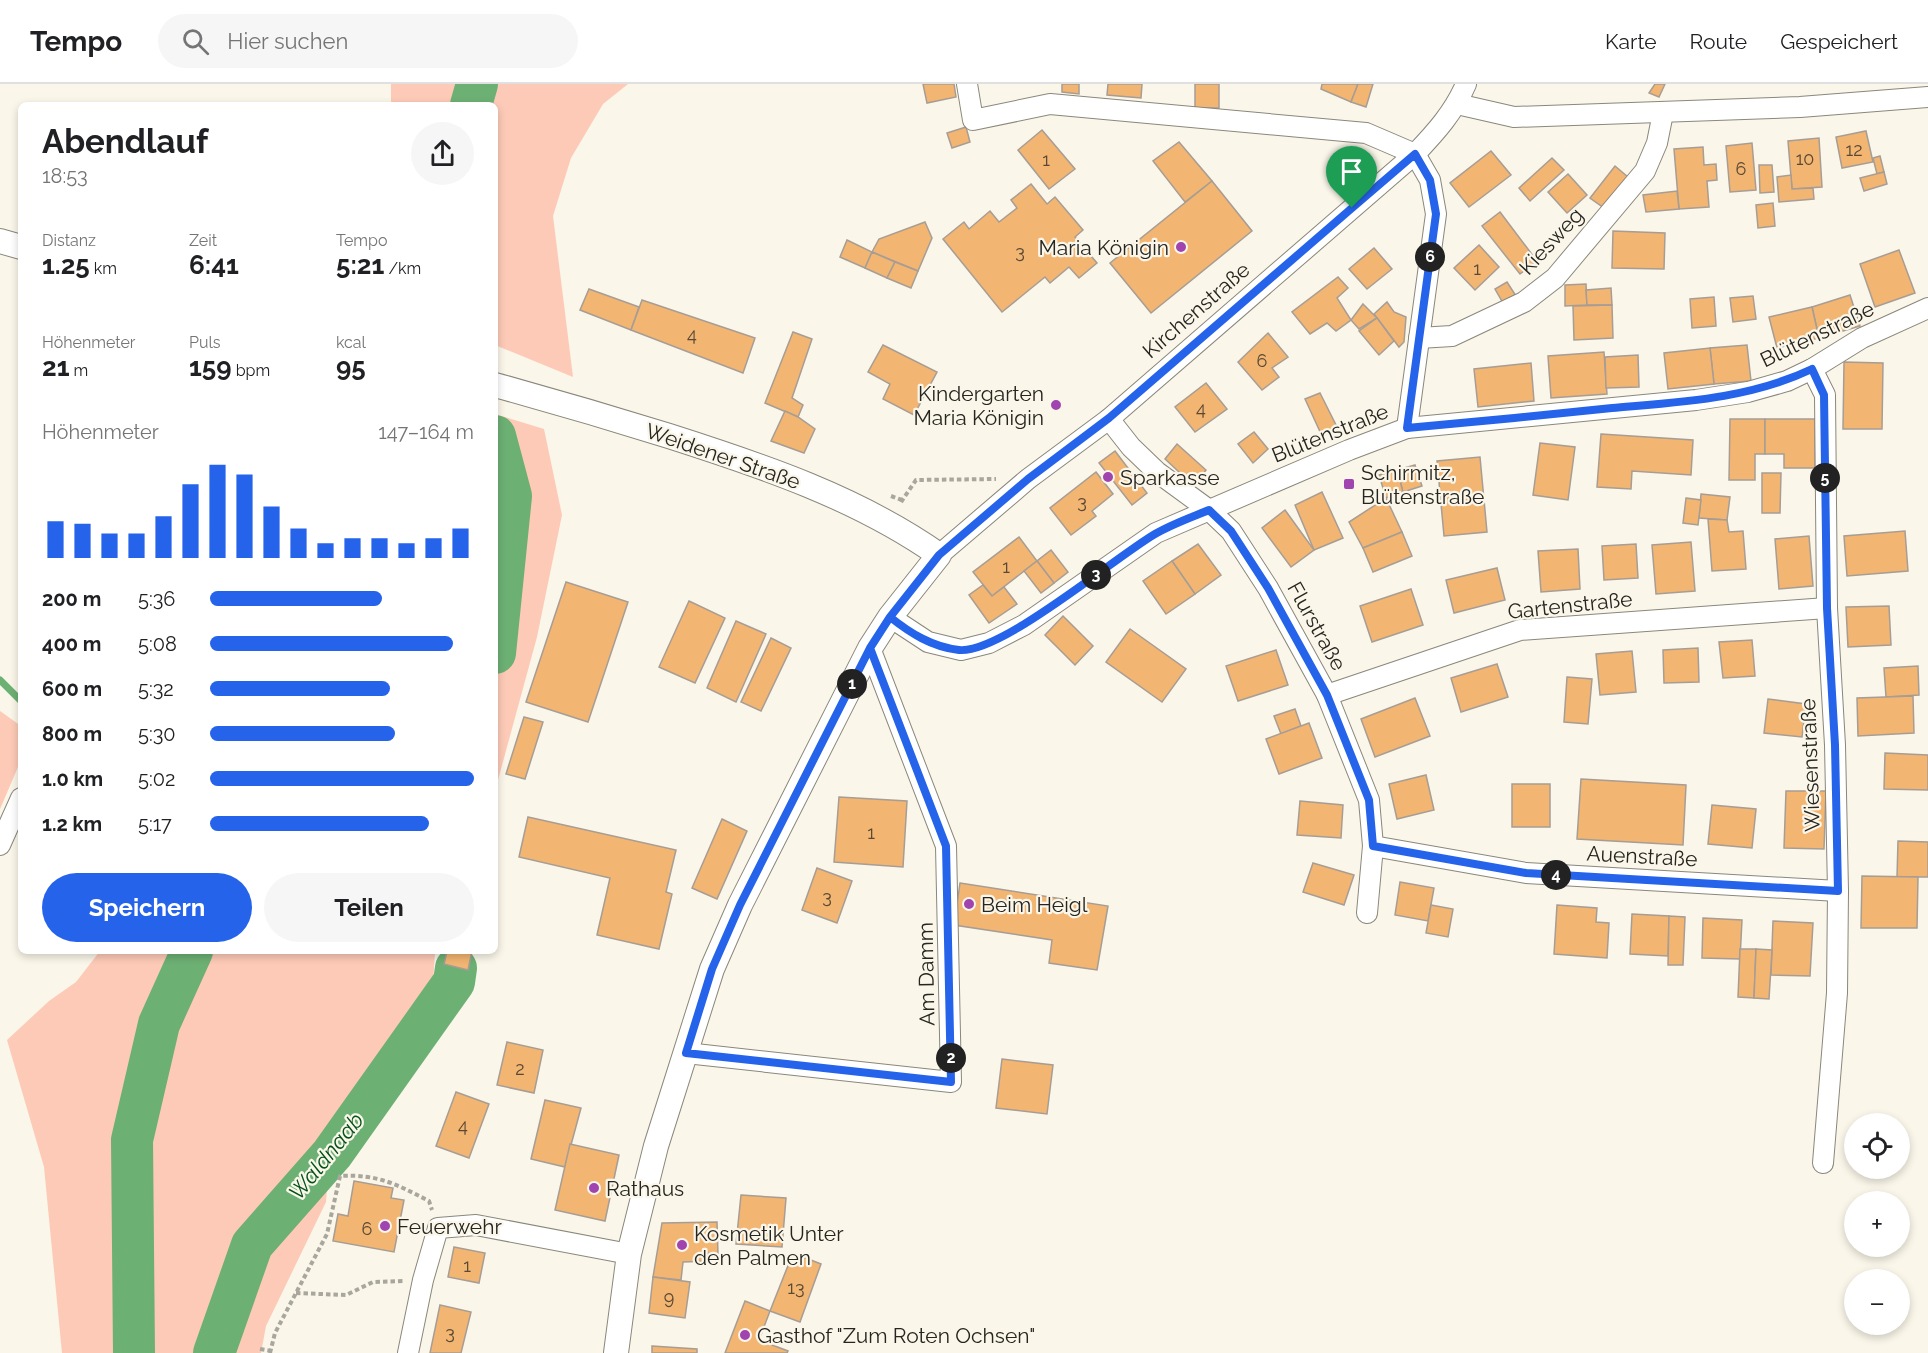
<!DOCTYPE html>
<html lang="de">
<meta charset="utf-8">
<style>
:root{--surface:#fff;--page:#f6f6f6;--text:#202124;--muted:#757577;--line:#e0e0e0;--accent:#2563eb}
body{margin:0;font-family:Raleway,sans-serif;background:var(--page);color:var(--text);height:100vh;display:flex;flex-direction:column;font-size:22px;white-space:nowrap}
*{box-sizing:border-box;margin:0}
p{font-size:20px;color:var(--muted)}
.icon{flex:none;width:33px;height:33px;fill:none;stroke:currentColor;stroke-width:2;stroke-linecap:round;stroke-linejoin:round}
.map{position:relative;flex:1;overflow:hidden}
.sheet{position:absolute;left:18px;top:18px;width:480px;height:852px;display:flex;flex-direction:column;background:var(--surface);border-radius:9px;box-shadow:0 3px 9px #0003}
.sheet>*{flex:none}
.buttons{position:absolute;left:1844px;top:1029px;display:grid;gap:12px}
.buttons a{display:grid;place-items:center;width:66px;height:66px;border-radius:50%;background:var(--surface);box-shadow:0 3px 9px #0003;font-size:30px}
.pin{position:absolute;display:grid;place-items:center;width:51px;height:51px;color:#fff;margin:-62px -26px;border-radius:50% 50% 50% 0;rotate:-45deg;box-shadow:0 0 6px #0007}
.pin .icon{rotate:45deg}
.km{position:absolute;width:30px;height:30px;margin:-15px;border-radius:50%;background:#222;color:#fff;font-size:16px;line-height:30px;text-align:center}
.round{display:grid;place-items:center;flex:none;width:63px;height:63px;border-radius:32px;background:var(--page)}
.head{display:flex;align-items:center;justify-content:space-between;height:102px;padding:0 24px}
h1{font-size:33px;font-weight:700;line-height:45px}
.figures{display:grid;grid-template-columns:repeat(3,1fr);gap:9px;height:102px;padding:6px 24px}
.figures div{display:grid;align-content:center}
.figures b{font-size:26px;font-weight:700}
.figures small{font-size:16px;font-weight:400}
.figures p{font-size:16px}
.chart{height:168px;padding:12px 24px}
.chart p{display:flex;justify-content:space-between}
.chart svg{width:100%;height:108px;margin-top:6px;stroke:var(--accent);stroke-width:6}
.button{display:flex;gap:12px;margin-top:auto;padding:12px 24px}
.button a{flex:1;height:69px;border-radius:36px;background:var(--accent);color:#fff;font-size:24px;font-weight:700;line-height:69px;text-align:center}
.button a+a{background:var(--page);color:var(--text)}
ul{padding:0 24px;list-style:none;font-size:20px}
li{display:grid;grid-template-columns:96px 72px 1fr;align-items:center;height:45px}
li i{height:15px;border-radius:8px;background:var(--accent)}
header{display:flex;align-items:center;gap:36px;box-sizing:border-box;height:84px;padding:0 30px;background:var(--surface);border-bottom:2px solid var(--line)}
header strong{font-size:28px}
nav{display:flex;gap:33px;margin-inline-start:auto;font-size:21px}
.search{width:420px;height:54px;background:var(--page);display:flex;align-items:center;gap:15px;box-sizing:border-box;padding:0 21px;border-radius:33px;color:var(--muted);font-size:22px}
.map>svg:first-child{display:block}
.green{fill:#fdcab7}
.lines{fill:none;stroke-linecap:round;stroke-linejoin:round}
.stream{stroke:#6db074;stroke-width:7}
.river{stroke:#6db074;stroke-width:42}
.building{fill:#f3b572;stroke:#a79d94;stroke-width:1.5}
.minor-casing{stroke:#8a877b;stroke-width:22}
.tertiary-casing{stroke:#8a877b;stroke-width:26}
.path{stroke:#a9a79d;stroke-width:4;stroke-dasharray:4.5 3;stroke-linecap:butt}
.minor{stroke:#fff;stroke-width:20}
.tertiary{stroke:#fff;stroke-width:24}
.route-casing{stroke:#fff;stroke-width:12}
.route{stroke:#2563eb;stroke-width:8}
.poi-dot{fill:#a044af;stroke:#faf6e9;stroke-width:2}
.labels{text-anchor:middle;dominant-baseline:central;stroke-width:4.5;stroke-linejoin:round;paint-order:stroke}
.number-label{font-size:18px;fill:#594934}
.street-label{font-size:21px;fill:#262520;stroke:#faf6e9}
.poi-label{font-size:21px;fill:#262520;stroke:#faf6e9;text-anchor:start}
.water-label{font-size:22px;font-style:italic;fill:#025118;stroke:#faf6e9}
</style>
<header>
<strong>Tempo</strong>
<div class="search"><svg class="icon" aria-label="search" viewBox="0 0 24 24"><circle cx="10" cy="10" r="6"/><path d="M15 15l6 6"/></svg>Hier suchen</div>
<nav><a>Karte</a><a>Route</a><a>Gespeichert</a></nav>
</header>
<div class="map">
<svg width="1928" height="1269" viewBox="0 0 1928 1269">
<rect width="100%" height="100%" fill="#faf6e9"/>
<g class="green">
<path d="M391,0H628L603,20L571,74L553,132L573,293L495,261V21H391Z"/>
<path d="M495,330L544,345L562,431L537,553L495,707Z"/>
<path d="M0,627L21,642V676L0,725Z"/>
<path d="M100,867L435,868L433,900L332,1035L326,1118L266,1242L261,1269H62L44,1083L7,956L49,917L76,898Z"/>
</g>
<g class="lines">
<path class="stream" d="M0,596L21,617"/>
<g class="river">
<path d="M471,21L477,0"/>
<path d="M495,352L511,412L495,569"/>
<path d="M134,1269L132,1056L159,940L192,867"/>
<path d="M214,1269L252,1161L332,1070L454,898L456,884"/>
</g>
</g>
<g class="building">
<path d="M923,0H954L956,13L927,19Z"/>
<path d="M1062,0H1079V10L1062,8Z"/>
<path d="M1108,0H1142L1141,14L1107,11Z"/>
<rect x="1195" y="0" width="24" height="24"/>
<path d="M1322,0H1358L1351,18L1321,5Z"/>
<path d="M1358,0H1373L1366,23L1351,18Z"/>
<path d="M1655,0H1665L1659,13L1649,9Z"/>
<path d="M966,43L970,58L952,64L947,49Z"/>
<path d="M1042,46L1075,85L1049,105L1018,66Z"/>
<path d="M1866,47L1873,78L1842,84L1836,53Z"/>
<path d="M1819,54L1822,103L1792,105L1788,57Z"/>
<path d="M1179,58L1212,97L1185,118L1153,77Z"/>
<path d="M1752,59L1756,106L1730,108L1726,62Z"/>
<path d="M1703,63L1704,81L1716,80L1717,96L1707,97L1709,123L1679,125L1674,65Z"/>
<path d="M1491,67L1511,91L1469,123L1450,99Z"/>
<path d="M1880,72L1884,88L1877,90L1873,74Z"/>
<path d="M1552,74L1564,86L1530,117L1519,104Z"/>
<path d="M1759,81H1772L1774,108L1760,109Z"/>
<path d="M1615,82L1628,93L1604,124L1590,114Z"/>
<path d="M1884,88L1887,100L1864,107L1860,94Z"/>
<path d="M1568,90L1587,111L1567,129L1548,108Z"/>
<path d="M1791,91L1792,105L1813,104L1814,115L1779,118L1777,93Z"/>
<path d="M1212,97L1252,147L1151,229L1110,179Z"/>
<path d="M1031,100L1047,120L1055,113L1083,146L1075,153L1097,179L1079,194L1069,183L1050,199L1045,193L1002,228L943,155L964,138L969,145L990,127L999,138L1017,124L1011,116Z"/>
<path d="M1677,107L1679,125L1646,128L1643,111Z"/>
<path d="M1773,119L1775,142L1758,144L1756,121Z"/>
<path d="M1500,128L1537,177L1520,190L1482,142Z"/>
<path d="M925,138L932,154L918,187L872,168L879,155Z"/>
<path d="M1613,147L1665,149L1664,185L1612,184Z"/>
<path d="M847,156L872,168L865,184L840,173Z"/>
<path d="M1479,161L1499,183L1475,206L1454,184Z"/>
<path d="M1374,164L1392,185L1367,205L1349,185Z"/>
<path d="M1899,166L1915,209L1875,223L1860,180Z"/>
<path d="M872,168L895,178L887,194L865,184Z"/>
<path d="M895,178L918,187L911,204L887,194Z"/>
<path d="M1338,193L1348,204L1337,214L1351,236L1336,247L1327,239L1310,250L1292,228Z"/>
<path d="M1507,198L1516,212L1503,219L1495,205Z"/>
<path d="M1586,200L1587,221L1565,222V201Z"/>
<path d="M1611,204L1612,221H1587L1586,206Z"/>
<path d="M589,205L639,223L631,246L580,226Z"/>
<path d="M1850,211L1860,242L1819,254L1812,223Z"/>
<path d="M1753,212L1756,235L1733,238L1730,214Z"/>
<path d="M1714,213L1716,242L1692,244L1690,215Z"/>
<path d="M642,216L755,254L743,289L631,246Z"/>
<path d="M1387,218L1394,228L1406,233L1404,258L1399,263L1374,230Z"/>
<path d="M1363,220L1377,234L1359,245L1351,236Z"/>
<path d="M1612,221L1613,254L1574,256L1573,222Z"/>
<path d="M1812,223L1819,254L1777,264L1769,233Z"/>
<path d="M1377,234L1394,257L1379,271L1359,247Z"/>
<path d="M793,248L812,255L792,314L803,321L798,333L765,319Z"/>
<path d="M1268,249L1288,273L1272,284L1279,293L1262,306L1238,278Z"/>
<path d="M883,261L937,288L914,331L883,315L890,300L868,288Z"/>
<path d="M1747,261L1751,297L1714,300L1710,264Z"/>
<path d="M1710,264L1714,300L1668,305L1664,269Z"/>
<path d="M1604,268L1607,310L1551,314L1548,272Z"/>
<path d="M1638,271L1639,303L1606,304L1605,273Z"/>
<path d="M1844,278L1883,279L1882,345H1843Z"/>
<path d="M1531,279L1534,317L1478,323L1474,285Z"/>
<path d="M1206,299L1227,325L1195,348L1175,323Z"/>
<path d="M1320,309L1337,343L1322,352L1305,315Z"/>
<path d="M785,327L798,333L815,345L804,369L771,357Z"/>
<path d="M1730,335H1765V370H1755V396H1729Z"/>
<path d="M1765,335H1815V384H1784V370H1765Z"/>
<path d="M1254,348L1268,365L1253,379L1238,360Z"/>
<path d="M1601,350L1693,356L1691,391L1632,387L1631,405L1597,403Z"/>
<path d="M1540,359L1575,363L1568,416L1533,411Z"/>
<path d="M1177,360L1206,386L1194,402L1165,375Z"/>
<path d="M1115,367L1147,409L1132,421L1099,379Z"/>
<path d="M1480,373L1487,448L1444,452L1437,377Z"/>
<path d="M1415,381L1422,402L1403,408L1397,386Z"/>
<path d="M1397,386L1403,408L1386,414L1379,391Z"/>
<path d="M1096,388L1113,410L1092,427L1096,432L1071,451L1050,424Z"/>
<path d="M1762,389H1781L1780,429H1762Z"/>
<path d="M1322,408L1343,454L1314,466L1295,421Z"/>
<path d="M1701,410L1730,413L1727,436L1699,434Z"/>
<path d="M1386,414L1402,448L1363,464L1349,438Z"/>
<path d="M1686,414L1701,416L1698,441L1683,439Z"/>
<path d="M1285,426L1314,466L1291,483L1262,444Z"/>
<path d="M1708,435L1727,436L1729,448L1743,447L1746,485L1712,487Z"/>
<path d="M1905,447L1908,487L1847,492L1844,452Z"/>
<path d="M1402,448L1412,472L1373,488L1363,464Z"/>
<path d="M1809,452L1813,502L1779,505L1775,455Z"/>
<path d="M1019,453L1037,477L992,512L973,488Z"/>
<path d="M1691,458L1695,507L1656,510L1652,461Z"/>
<path d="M1198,460L1221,491L1195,510L1172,477Z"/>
<path d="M1636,460L1638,494L1604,496L1602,462Z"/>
<path d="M1578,465L1580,505L1541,508L1538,467Z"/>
<path d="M1051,466L1068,488L1054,499L1037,477Z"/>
<path d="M1037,477L1054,499L1041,509L1024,487Z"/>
<path d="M1172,477L1195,510L1166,530L1143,497Z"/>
<path d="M1497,484L1505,516L1454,529L1446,496Z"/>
<path d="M566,498L628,518L588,638L526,618Z"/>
<path d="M983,501L992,512L1004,503L1017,520L989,539L969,511Z"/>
<path d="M1411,505L1423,541L1372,558L1360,522Z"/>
<path d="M689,517L725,534L695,599L659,583Z"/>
<path d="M1889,522L1891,561L1848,563L1846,523Z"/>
<path d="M1063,532L1093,562L1075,581L1045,551Z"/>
<path d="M736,537L766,550L736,618L707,604Z"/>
<path d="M1130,545L1186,585L1162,618L1106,578Z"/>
<path d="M771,554L791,564L761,627L741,618Z"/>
<path d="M1752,556L1755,592L1723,594L1719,558Z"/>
<path d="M1698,564L1699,598L1664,599L1663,566Z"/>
<path d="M1276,566L1288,601L1238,617L1226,582Z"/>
<path d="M1632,567L1636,608L1600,611L1596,570Z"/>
<path d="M1497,580L1508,613L1461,628L1451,594Z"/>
<path d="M1918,582L1919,611L1886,613L1884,584Z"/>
<path d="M1567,593L1592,595L1588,640L1564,638Z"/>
<path d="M1913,612L1914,649L1858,652L1857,614Z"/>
<path d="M1415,614L1430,652L1375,673L1361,635Z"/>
<path d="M1768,615L1806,620L1802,653L1764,649Z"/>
<path d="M1295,625L1301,642L1281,650L1274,632Z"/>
<path d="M524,633L543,638L525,695L506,690Z"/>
<path d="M1309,639L1322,674L1279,690L1266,655Z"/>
<path d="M1885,669L1928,671V706L1884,705Z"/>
<path d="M1426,691L1434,726L1397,735L1389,700Z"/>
<path d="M1581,695L1686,701L1683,761L1577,755Z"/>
<rect x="1512" y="700" width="38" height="43"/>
<path d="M1786,707H1826L1824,765L1784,764Z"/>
<path d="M839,713L907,717L903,783L834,778Z"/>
<path d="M1300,717L1343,721L1341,754L1297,751Z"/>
<path d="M1712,721L1756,725L1752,764L1708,760Z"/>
<path d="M528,733L676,766L666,808L672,810L659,865L597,851L610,794L519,773Z"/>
<path d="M722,735L747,747L717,815L692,804Z"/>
<path d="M1898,757L1928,758V793H1897Z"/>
<path d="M1313,779L1354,791L1344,821L1303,808Z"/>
<path d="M817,784L852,797L837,839L802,826Z"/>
<path d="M1862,792L1918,793L1917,844H1861Z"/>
<path d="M1400,798L1434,804L1428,837L1395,831Z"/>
<path d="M960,799L1108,822L1097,886L1049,879L1052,856L954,841Z"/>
<path d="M1431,821L1453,825L1448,853L1426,849Z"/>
<path d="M1557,821L1597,824L1596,838L1609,839L1607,874L1554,870Z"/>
<path d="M1632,830L1669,832L1668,872L1630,870Z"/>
<path d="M1669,832L1685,833L1683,881H1668Z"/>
<path d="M1703,834L1742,836L1740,875L1702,874Z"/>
<path d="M1773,837L1813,839L1810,892L1771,891Z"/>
<path d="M1740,865H1756L1754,914L1738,913Z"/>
<path d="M1756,865L1772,866L1769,915L1754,914Z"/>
<path d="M447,867H472L468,886L444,880Z"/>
<path d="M507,958L543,966L534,1009L497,1001Z"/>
<path d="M1002,975L1053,981L1047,1030L996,1024Z"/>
<path d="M456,1008L489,1020L469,1074L436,1062Z"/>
<path d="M545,1016L581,1024L565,1083L531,1075Z"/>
<path d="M570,1060L619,1071L605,1137L555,1126Z"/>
<path d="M354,1097L393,1104L391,1114L404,1116L394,1168L333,1157L338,1130L348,1132Z"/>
<path d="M741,1111L786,1114L782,1163L736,1160Z"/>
<path d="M717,1138L718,1170L707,1169L708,1177L683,1178L681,1196L653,1193L662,1139Z"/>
<path d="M454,1163L485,1169L479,1199L448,1193Z"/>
<path d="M793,1169L821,1180L800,1238L770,1227Z"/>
<path d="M653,1193L690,1198L685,1234L649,1229Z"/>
<path d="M745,1217L770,1227L759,1256L788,1267L787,1269H725Z"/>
<path d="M440,1221L471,1228L461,1269H430Z"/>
<path d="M652,1262L697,1265V1269H652Z"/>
</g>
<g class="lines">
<g class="minor-casing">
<g id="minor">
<path d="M967,0L973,36L1050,20L1366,49L1415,70L1430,96L1436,130L1407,344"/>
<path d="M1457,20L1514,33L1800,23L1928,13"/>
<path d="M1419,254L1452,252L1524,218L1555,194L1645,87L1657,59L1663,29"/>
<path d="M1812,285L1825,311L1827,524L1835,661L1838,807L1837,909L1823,1079"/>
<path d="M1109,335L1131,363L1157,388L1209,426L1231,447L1268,504L1327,611L1369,716L1373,762L1367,829"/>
<path d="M939,471L1028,395L1109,335L1415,70C1436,48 1454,28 1466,0"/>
<path d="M890,533L928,558L961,566L989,559L1024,541L1156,449L1349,366L1407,344L1696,316L1748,308L1787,297L1812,285L1862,254L1928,224"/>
<path d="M1327,611L1520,546L1827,524"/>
<path d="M0,761L21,714"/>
<path d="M1373,762L1526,789L1838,807"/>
<path d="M686,969L951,998L946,762L870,564"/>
<path d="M408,1269L423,1196L438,1144L476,1141L629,1170"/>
</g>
</g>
<g class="tertiary-casing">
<g id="tertiary">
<path d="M0,157L21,163"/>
<path d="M495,301C553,317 611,334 669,352C763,382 858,414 939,471L890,533L870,564L740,821L712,885L656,1062L629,1170L616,1269"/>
</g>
</g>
<g class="path">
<path d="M891,412L902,416"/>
<path d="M901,418L916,396L996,395"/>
<path d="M296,1209L346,1211L373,1198L403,1197"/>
<path d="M260,1265L271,1267"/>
<path d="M270,1269L275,1249L327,1150L340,1092C378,1090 396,1100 429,1117L432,1126"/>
</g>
<use href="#minor" class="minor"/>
<use href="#tertiary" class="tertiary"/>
</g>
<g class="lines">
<g class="route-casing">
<path id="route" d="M1352,124L1109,334L1028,395L939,471L890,533L870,564L740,821L712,885L686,969L951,998L946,762L870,564L890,533C910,549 932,563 959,566C1001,570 1114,474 1155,450C1172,440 1192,433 1209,426L1231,447L1268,504L1327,611L1369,716L1373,762L1526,789L1838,807L1835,661L1827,524L1824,311L1812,285C1749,315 1680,318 1612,324C1544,331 1475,338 1407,344L1436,130L1430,96L1415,70L1352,124"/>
</g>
<use href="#route" class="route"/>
</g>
<g class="poi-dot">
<circle cx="1181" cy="163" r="6"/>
<circle cx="1056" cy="321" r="6"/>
<circle cx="1108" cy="393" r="6"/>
<rect x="1343" y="394" width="12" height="12" rx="3"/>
<circle cx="969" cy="820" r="6"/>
<circle cx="594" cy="1104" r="6"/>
<circle cx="385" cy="1142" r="6"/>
<circle cx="682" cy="1161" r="6"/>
<circle cx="745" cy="1251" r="6"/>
</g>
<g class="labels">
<g class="number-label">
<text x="1854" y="65">12</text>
<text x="1805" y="74">10</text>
<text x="1046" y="75">1</text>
<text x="1741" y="84">6</text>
<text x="1020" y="167">3</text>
<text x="1477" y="184">1</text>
<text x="692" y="250">4</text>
<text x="1262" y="276">6</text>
<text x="1201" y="324">4</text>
<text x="1082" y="417">3</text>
<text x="1006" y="482">1</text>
<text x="871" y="748">1</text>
<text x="827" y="812">3</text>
<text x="520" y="984">2</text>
<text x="463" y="1041">4</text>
<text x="367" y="1144">6</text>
<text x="467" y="1181">1</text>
<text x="796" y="1203">13</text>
<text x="669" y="1213">9</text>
<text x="450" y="1248">3</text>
</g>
<g class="street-label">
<text transform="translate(1551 157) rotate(-47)">Kiesweg</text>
<text transform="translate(1196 226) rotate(-41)">Kirchenstraße</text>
<text transform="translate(1817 250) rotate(-26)">Blütenstraße</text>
<text transform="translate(1330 349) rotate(-22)">Blütenstraße</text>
<text transform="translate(723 372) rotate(19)">Weidener Straße</text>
<text transform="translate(1570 521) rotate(-6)">Gartenstraße</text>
<text transform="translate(1317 542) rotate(61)">Flurstraße</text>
<text transform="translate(1810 681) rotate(-92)">Wiesenstraße</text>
<text transform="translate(1642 772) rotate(3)">Auenstraße</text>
<text transform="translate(926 890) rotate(-91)">Am Damm</text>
</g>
<g class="poi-label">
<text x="1169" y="163" text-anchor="end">Maria Königin</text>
<text x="1044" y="309" text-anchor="end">Kindergarten<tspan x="1044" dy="24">Maria Königin</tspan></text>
<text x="1361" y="388">Schirmitz,<tspan x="1361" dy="24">Blütenstraße</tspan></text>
<text x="1120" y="393">Sparkasse</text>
<text x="981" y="820">Beim Heigl</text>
<text x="606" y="1104">Rathaus</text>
<text x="397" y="1142">Feuerwehr</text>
<text x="694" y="1149">Kosmetik Unter<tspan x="694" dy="24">den Palmen</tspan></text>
<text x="757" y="1251">Gasthof "Zum Roten Ochsen"</text>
</g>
<g class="water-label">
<text transform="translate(326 1072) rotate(-51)">Waldnaab</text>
</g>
</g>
</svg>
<div class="buttons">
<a><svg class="icon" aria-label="locate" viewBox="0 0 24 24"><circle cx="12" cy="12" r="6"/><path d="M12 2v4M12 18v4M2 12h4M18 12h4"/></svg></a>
<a>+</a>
<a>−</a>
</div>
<div class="pin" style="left:1352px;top:124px;background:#1e9e55"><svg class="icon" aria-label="arrive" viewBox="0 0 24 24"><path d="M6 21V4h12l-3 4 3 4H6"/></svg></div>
<b class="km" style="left:852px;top:600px">1</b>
<b class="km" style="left:951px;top:974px">2</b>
<b class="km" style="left:1096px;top:491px">3</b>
<b class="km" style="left:1556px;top:791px">4</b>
<b class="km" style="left:1825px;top:394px">5</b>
<b class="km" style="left:1430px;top:173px">6</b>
<section class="sheet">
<div class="head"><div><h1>Abendlauf</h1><p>18:53</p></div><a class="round"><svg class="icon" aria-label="share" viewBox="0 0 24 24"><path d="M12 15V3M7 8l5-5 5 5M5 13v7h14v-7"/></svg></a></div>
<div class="figures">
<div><p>Distanz</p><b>1.25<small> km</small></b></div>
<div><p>Zeit</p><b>6:41</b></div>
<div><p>Tempo</p><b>5:21<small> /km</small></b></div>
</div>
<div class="figures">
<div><p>Höhenmeter</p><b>21<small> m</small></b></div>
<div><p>Puls</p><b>159<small> bpm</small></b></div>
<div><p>kcal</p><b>95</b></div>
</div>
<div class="chart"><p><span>Höhenmeter</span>147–164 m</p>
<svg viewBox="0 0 160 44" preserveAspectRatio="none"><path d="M5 44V29M15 44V30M25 44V34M35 44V34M45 44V27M55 44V14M65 44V6M75 44V10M85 44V23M95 44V32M105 44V38M115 44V36M125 44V36M135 44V38M145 44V36M155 44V32"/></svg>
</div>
<ul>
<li><b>200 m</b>5:36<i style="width:65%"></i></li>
<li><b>400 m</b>5:08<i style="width:92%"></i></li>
<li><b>600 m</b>5:32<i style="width:68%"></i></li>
<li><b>800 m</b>5:30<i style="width:70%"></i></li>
<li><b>1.0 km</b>5:02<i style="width:100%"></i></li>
<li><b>1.2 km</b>5:17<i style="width:83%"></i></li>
</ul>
<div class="button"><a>Speichern</a><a>Teilen</a></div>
</section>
</div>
